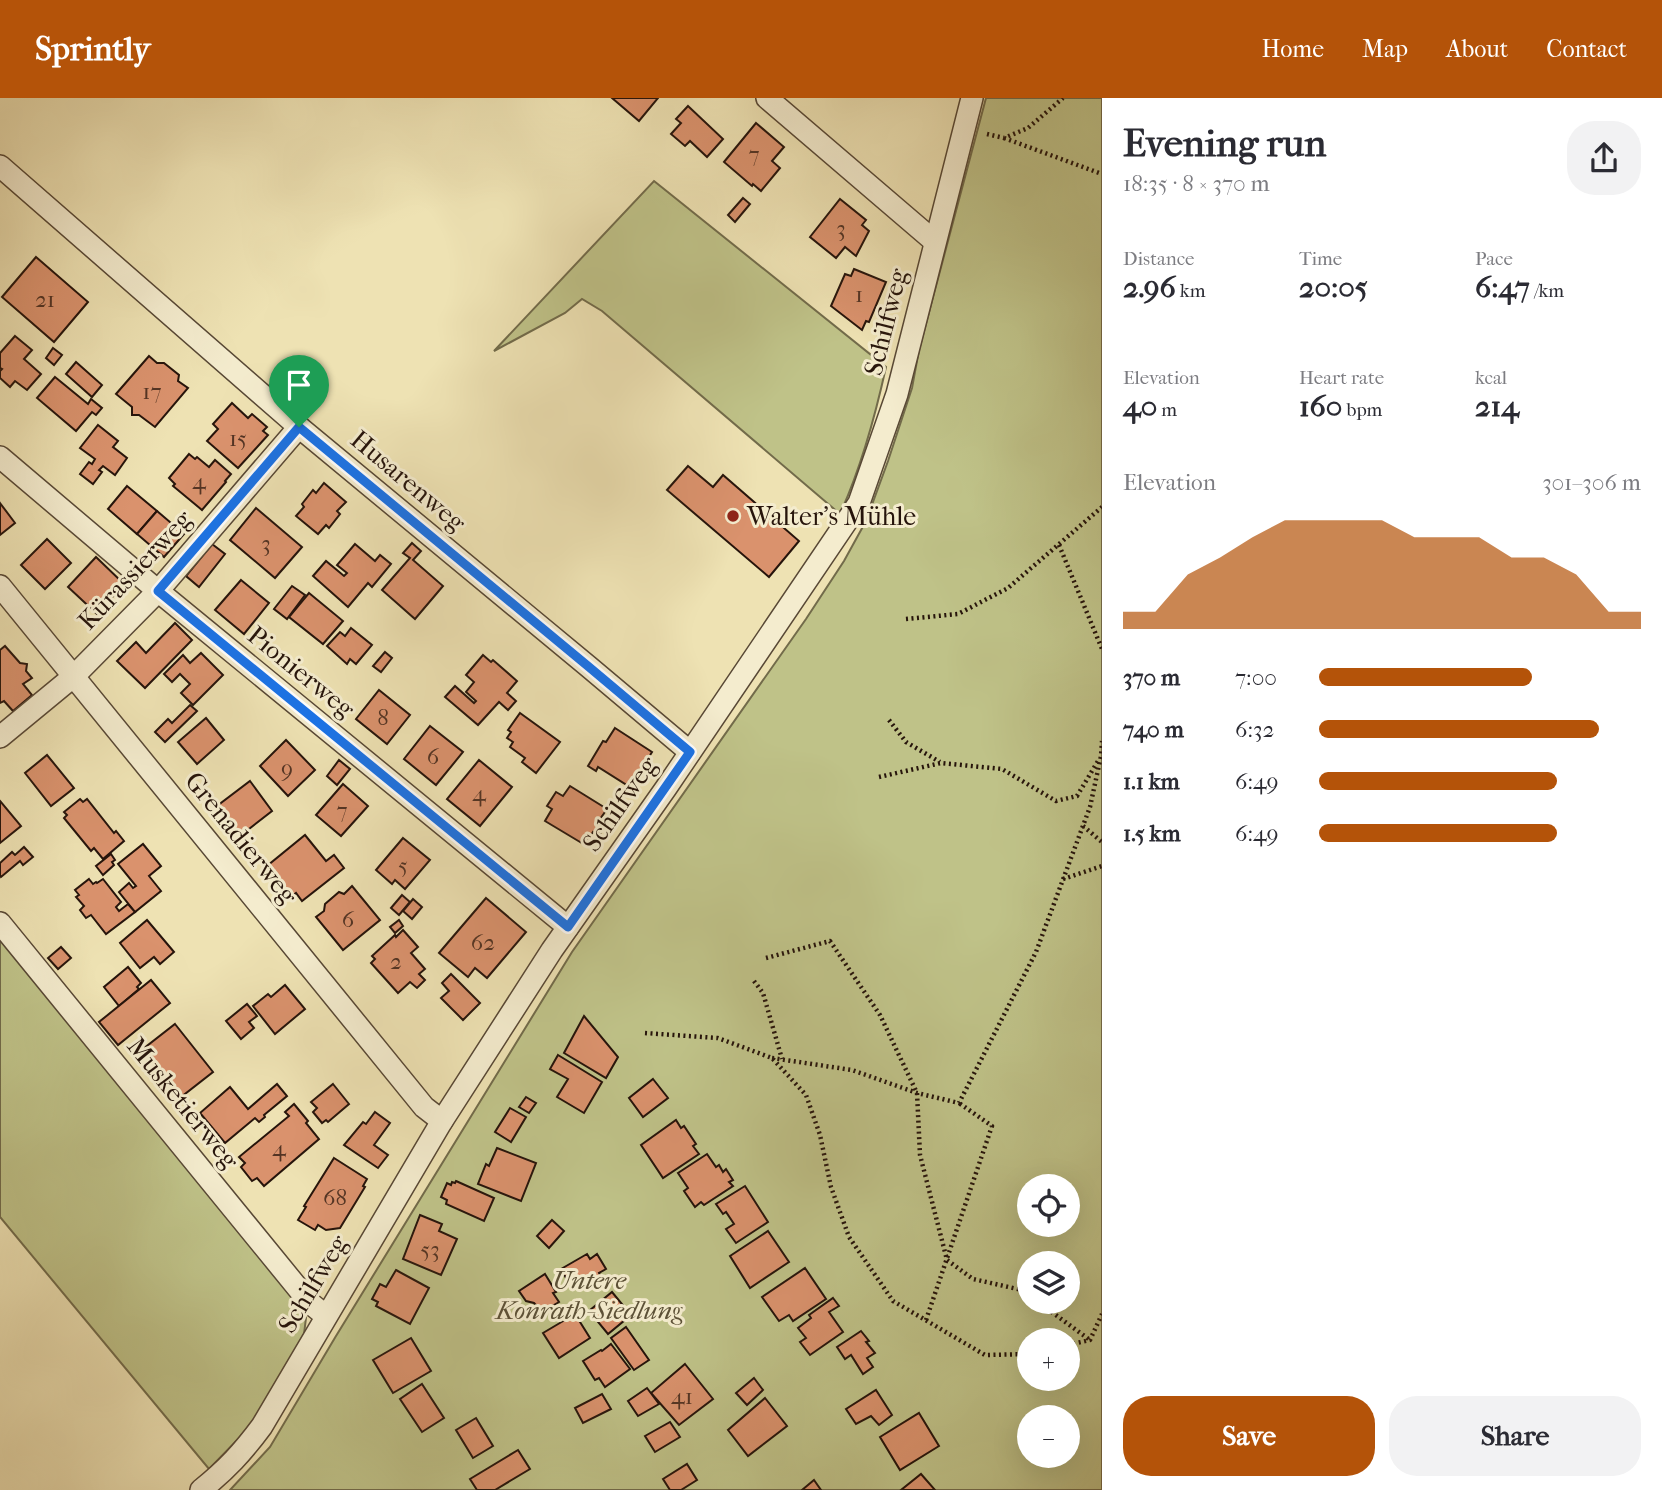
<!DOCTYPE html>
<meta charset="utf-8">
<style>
:root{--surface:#fff;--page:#f2f2f3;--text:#2b2b33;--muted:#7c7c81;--accent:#b45309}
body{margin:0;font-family:"IM FELL French Canon",serif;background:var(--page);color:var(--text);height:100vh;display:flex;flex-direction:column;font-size:26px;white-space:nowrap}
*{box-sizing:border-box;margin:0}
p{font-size:23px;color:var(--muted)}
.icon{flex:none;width:38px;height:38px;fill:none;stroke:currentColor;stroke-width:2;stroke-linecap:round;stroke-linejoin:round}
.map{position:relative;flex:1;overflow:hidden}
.side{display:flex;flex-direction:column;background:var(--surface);width:560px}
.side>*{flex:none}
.tools{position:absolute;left:1017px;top:1076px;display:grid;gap:14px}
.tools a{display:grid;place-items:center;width:63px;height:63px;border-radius:50%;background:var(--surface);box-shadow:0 7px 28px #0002;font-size:35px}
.pin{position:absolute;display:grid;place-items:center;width:60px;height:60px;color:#fff;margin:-72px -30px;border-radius:50% 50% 50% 0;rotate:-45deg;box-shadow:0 0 7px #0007}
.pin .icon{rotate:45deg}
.round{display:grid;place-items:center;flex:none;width:74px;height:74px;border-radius:28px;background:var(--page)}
.summary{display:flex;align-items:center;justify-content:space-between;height:119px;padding:0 21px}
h1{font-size:38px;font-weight:800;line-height:52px}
.metrics{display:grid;grid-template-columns:repeat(3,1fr);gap:10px;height:119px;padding:7px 21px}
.metrics div{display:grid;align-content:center}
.metrics b{font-size:30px;font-weight:800}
.metrics small{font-size:19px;font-weight:400}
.metrics p{font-size:19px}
.chart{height:196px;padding:14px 21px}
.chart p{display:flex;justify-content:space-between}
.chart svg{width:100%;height:126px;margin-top:7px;fill:var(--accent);opacity:.7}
.action{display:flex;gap:14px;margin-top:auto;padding:14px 21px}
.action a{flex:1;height:80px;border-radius:28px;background:var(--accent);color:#fff;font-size:28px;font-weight:800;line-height:80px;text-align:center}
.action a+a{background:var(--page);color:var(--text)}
ul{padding:0 21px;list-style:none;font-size:23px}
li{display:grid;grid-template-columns:112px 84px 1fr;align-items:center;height:52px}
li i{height:18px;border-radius:9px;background:var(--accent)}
header{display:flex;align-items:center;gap:42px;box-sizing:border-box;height:98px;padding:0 35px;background:var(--accent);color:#fff}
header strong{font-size:33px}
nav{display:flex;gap:38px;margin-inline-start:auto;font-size:24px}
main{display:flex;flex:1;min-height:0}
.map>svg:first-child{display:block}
.green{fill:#bfc288;stroke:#726b4a;stroke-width:2;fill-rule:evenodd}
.building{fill:#da926d;stroke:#26140b;stroke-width:2}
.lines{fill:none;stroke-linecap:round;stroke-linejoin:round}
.minor-casing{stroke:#584835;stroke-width:24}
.path{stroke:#26140b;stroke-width:4.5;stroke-dasharray:2 3.5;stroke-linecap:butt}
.minor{stroke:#f4ecce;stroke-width:21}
.route-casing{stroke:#fff;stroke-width:14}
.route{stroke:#1a73e8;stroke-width:9}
.poi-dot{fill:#8f2418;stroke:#f4ecce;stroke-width:2.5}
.labels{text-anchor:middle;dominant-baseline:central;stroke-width:6;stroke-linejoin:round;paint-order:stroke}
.number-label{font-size:23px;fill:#533424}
.street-label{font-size:26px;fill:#26140b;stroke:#f4ecce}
.poi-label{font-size:26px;fill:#26140b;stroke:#f4ecce;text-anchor:start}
.park-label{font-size:26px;font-style:italic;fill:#5c5137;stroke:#f4ecce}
</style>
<header>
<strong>Sprintly</strong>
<nav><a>Home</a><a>Map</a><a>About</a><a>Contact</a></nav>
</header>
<main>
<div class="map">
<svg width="1102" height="1392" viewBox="0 0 1102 1392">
<rect width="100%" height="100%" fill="#eee2b3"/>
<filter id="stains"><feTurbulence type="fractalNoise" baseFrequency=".00286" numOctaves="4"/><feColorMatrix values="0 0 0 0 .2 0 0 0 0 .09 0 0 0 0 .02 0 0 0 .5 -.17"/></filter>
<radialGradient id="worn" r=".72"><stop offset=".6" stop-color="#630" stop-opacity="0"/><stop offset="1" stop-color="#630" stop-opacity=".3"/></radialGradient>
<g class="green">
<path d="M986,0H1102V1392H230L270,1349L336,1238L572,854L806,521L844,463L866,423L888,363L912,290L919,252ZM1029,1088H1068V1127H1029ZM1029,1166H1068V1204H1029ZM1029,1242H1068V1281H1029ZM1029,1320H1068V1358H1029Z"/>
<path d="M654,83L886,269C875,319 861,370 840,416L602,213L582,201L565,215L494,253Z"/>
<path d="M0,841L297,1205L306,1220L304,1236L269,1299L247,1332L209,1371L0,1119Z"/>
</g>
<g class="building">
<path d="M612,0H658L639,23Z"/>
<path d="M688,8L723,41L707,59L690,43L685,48L671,36L681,25L676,21Z"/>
<path d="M756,25L784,49L772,63L780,70L761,93L753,86L752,88L724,64Z"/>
<path d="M743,100L750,106L735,124L728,117Z"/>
<path d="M840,101L866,122L862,127L869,133L856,158L845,149L836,160L810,139Z"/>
<path d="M36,159L88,204L54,244L2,199Z"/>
<path d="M854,171L886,184L869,224L866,223L862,232L831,208L845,176L851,178Z"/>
<path d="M15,238L32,252L24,261L41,276L27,292L15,283L10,289L0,280V273L2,271L0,270V255Z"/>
<path d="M53,250L62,257L54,267L46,260Z"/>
<path d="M149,258L157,265H164L179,277L178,283L188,290L155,329L139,317H132V309L116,296Z"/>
<path d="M76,264L102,287L92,299L66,276Z"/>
<path d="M55,279L88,306L91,301L102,310L96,317L92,314L76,333L37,300Z"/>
<path d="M232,305L248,320L252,316L267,329L263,333L268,337L238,370L207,343L218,331L213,326Z"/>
<path d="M98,327L118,343L113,349L127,360L115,377L103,368L99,372L102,374L93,386L80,376L89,364L92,366L95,361L80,350Z"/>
<path d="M189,356L195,361L197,359L209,369L215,362L231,376L225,383L226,384L202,412L173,388L175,386L169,380Z"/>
<path d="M688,368L713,389L723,377L799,443L769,479L667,392Z"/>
<path d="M324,385L346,404L337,413L340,416L329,430L326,427L318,436L296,418L304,409L302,406L313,392L316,395Z"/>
<path d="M127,388L157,413L137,436L108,411Z"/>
<path d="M0,405L15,425L0,437Z"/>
<path d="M256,410L302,449L275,480L230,442Z"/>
<path d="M157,413L184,436L164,459L137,436Z"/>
<path d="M47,441L71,465L45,491L21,467Z"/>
<path d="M412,445L421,453L413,462L443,488L415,521L382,492L410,460L403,455Z"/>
<path d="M212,446L225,456L199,489L186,478Z"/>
<path d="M355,446L375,463L380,457L391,466L372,489L368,485L348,509L313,478L326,463L344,478L347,475L337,467Z"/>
<path d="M96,459L124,486L97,516L68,489Z"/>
<path d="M241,482L269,505L244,536L215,512Z"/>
<path d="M292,488L305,497L287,521L274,511Z"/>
<path d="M309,495L343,523L323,546L289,519Z"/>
<path d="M175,525L192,542L145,590L117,563L136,544L146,555Z"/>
<path d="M351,530L372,547L356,566L350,561L347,566L327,548L340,534L345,538Z"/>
<path d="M5,548L20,565L27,566L26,573L32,580L23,586L32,597L13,613L4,603L0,605V552Z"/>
<path d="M385,554L392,560L381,574L373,568Z"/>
<path d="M201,555L223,577L193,607L181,595L190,586L180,576L172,584L164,576L183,557L190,565Z"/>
<path d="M483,557L491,564L493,562L517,583L507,595L516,603L508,612L499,604L478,627L445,599L455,588L474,605L476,603L466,594L474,584L466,577Z"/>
<path d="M379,592L410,617L387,646L356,621Z"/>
<path d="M190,607L197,613L165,644L155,634L168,621L172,625Z"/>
<path d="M520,615L560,644L536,675L522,664L525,660L510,649L513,644L507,640L511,634L508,632Z"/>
<path d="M206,620L224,642L197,666L178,644Z"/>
<path d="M430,628L463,654L436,687L404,661Z"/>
<path d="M615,630L652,654L630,689L598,669L596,673L588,668L603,643L606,644Z"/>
<path d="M286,642L315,672L288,698L260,668Z"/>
<path d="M47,657L74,690L51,708L25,675Z"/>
<path d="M339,662L350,671L337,687L327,678Z"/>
<path d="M479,662L512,689L480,728L447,701Z"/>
<path d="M250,683L272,713L240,738L217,708Z"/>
<path d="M343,686L368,708L341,738L316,717Z"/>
<path d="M570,688L607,711L598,724L604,728L599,738L593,734L585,747L545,723L552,711L547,708L556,694L563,698Z"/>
<path d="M80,701L83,704L87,701L114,735L116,733L124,743L103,761L94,750L91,753L64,720L67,717L64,714Z"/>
<path d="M0,703L21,728L0,745Z"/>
<path d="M305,737L326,763L334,757L344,770L302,803L296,795L291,799L267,768Z"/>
<path d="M403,740L430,762L405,791L395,782L392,786L376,772Z"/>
<path d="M143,746L161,768L149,778L161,793L135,814L119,794L129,785L133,790L136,788L118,766Z"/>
<path d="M24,749L33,759L23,767L20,763L1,779L0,777V765L12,754L15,757Z"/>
<path d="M111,756L115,762L112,764L114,767L103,777L96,768Z"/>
<path d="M89,781L93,786L96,784L97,785L103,781L121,804L116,809L119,813L128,806L135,814L106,836L91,817L86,820L80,812L84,808L76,799L79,797L75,792Z"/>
<path d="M352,788L380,822L343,852L316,819L324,813L325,806L339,794L344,796Z"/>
<path d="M402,797L410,804L399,817L391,810Z"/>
<path d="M486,800L526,834L487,880L475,870L468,879L439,855Z"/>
<path d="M413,801L422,809L412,821L403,813Z"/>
<path d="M147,822L174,854L160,866L154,859L140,870L120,845Z"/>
<path d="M399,822L403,828L395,835L390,829Z"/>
<path d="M403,832L418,849L411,855L425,871L419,876L425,882L417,890L410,884L398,895L371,865L375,861L372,858L395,837L396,839Z"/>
<path d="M61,849L71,860L58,871L48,860Z"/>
<path d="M128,869L141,885L137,889L139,891L119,908L104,889Z"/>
<path d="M451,876L480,905L463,922L441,900L449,893L442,885Z"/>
<path d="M151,882L170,905L118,947L99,924Z"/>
<path d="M285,887L305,911L275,936L253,908L268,896L271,899Z"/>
<path d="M247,906L257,918L249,924L254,930L241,941L226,923Z"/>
<path d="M584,918L618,959L606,980L564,955Z"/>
<path d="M175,926L213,974L181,999L169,984L165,987L154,973L158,970L143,951Z"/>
<path d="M558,957L602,984L584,1015L557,999L568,981L550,971Z"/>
<path d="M653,981L668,1000L643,1019L629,1000Z"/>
<path d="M277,986L287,998L264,1017L265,1019L259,1024L255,1020L225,1045L200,1015L230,989L248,1011Z"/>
<path d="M333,986L349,1006L328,1024L326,1022L322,1025L313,1014L317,1010L311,1004Z"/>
<path d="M526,999L536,1005L529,1015L519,1009Z"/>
<path d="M294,1006L308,1023L306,1025L319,1041L264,1088L257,1080L252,1083L241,1069L245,1065L239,1059L289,1018L285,1014Z"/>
<path d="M510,1010L526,1019L511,1044L495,1034Z"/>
<path d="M375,1014L390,1025L374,1047L388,1057L378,1070L344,1047L363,1024L366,1026Z"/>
<path d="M676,1022L681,1030L684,1028L696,1046L693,1048L699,1056L663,1080L641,1047Z"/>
<path d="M497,1050L536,1065L521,1103L478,1086L486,1066L489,1068Z"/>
<path d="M707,1056L716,1069L719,1067L723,1074L726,1071L733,1082L729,1084L733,1088L704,1107L701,1104L695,1109L684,1093L688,1090L678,1075Z"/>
<path d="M334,1060L367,1081L363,1088L365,1089L340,1130L326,1132L318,1127L315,1132L298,1122L306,1109L304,1108Z"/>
<path d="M456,1083L494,1100L484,1123L446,1106L447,1102L441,1099L447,1085L451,1087L452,1084L455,1085Z"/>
<path d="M745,1088L768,1124L736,1145L726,1131L734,1126L726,1114L723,1116L716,1106Z"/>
<path d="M420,1117L442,1126L439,1133L457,1141L441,1177L403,1161Z"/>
<path d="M552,1122L564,1133L549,1150L537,1138Z"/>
<path d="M768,1133L789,1164L750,1190L730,1158Z"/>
<path d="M587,1156L590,1161L597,1156L606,1171L599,1175L601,1179L580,1191L577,1185L571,1189L561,1171Z"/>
<path d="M805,1170L826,1201L793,1223L789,1217L779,1223L762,1199Z"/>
<path d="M396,1172L429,1190L410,1226L376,1208L378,1204L372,1201L380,1186L386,1189Z"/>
<path d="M545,1176L556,1194L553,1195L559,1204L542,1214L534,1205L526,1203L519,1193Z"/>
<path d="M612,1194L631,1217L608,1236L589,1213Z"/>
<path d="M833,1200L839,1208L829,1214L843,1234L810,1257L800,1244L806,1240L798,1230L811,1220L809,1217Z"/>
<path d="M575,1216L590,1240L559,1260L543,1235Z"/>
<path d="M626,1229L649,1262L634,1272L611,1240Z"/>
<path d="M861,1233L869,1243L866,1244L875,1255L867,1260L873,1269L863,1276L851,1257L845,1261L837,1249Z"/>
<path d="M411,1240L431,1273L393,1295L373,1262Z"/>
<path d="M611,1246L630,1271L605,1289L599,1280L595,1282L583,1263L601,1252L602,1253Z"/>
<path d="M685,1266L713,1301L679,1327L651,1295Z"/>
<path d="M754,1280L763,1292L747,1307L736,1295Z"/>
<path d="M422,1286L444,1320L422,1334L400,1301Z"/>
<path d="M647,1290L659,1306L638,1318L628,1303Z"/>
<path d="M876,1292L892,1317L879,1327L871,1318L856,1326L846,1311Z"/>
<path d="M602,1296L611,1311L583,1325L575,1310Z"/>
<path d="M765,1300L787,1328L748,1358L728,1332Z"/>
<path d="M919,1315L939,1348L900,1372L880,1339Z"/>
<path d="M476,1320L493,1348L473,1360L456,1332Z"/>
<path d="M670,1324L680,1339L655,1354L645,1338Z"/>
<path d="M518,1352L530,1371L495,1392H477L470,1381Z"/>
<path d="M687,1366L697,1382L681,1392H670L663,1381Z"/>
<path d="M921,1376L935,1392H901Z"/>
<path d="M814,1382L821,1392H802Z"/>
</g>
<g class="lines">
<g class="minor-casing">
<g id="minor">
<path d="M767,0L934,143"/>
<path d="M0,68L299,329L589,569L690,654"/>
<path d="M0,359L158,493L568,829"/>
<path d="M0,488L424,1009L442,1023"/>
<path d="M0,639L74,578L158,493L299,329"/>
<path d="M0,825L310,1205L326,1218"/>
<path d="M201,1392C227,1371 242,1355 262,1328L442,1023L552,852L666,690L859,405L897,296L972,0"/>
</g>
</g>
<g class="path">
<path d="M987,36L1004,40L1028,30L1063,0"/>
<path d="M1004,40L1102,76"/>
<path d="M1059,447L1102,551"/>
<path d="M906,521L958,516L1008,490L1102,409"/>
<path d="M889,622L906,644L940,664"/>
<path d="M879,679L941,665L1002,671L1056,703L1077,698L1098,663"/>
<path d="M1083,728L1102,744"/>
<path d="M1063,781L1102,768"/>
<path d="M766,860L830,843L880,917L917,995L920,1057L947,1162L973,1181L1022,1192L1029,1197"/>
<path d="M754,883L763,895L782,961"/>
<path d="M645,935L718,940L772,960L806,997L820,1037L831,1089L849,1139L893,1203L985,1257L1029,1256"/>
<path d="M772,960L852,972L917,995L959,1005L1036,854L1090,709L1101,658L1102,643"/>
<path d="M1038,1204L1090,1242"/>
<path d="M926,1222L992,1028L959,1005"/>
<path d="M1068,1247L1090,1242L1102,1216"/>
</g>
<use href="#minor" class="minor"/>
</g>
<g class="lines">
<g class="route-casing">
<path id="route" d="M299,329L589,569L690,654L568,829L158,493Z"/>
</g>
<use href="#route" class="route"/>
</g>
<circle class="poi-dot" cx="733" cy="418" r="7"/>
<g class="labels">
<g class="number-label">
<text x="754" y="56">7</text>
<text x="841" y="130">3</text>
<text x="859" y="196">1</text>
<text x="45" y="201">21</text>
<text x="152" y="293">17</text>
<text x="238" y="340">15</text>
<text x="199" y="383">4</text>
<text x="266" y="445">3</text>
<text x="383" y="619">8</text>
<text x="433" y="658">6</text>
<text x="287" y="670">9</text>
<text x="479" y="695">4</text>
<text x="342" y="712">7</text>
<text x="403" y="767">5</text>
<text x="348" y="821">6</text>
<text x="483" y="844">62</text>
<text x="396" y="863">2</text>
<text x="279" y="1050">4</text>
<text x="335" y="1099">68</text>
<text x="430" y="1151">53</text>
<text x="682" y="1298">41</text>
</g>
<g class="street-label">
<text transform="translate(886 224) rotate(-76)">Schilfweg</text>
<text transform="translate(408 383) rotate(40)">Husarenweg</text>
<text transform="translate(135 472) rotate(-47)">Kürassierweg</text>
<text transform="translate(301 574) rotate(39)">Pionierweg</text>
<text transform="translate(620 706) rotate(-55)">Schilfweg</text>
<text transform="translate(241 740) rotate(51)">Grenadierweg</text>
<text transform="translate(183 1005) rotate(51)">Musketierweg</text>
<text transform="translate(313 1186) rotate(-59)">Schilfweg</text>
</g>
<g class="poi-label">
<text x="747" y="418">Walter's Mühle</text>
</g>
<g class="park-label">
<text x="589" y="1182">Untere<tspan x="589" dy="30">Konrath-Siedlung</tspan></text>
</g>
</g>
<rect width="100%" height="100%" filter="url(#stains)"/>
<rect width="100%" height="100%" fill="url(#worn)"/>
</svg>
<div class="tools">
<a><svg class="icon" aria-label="locate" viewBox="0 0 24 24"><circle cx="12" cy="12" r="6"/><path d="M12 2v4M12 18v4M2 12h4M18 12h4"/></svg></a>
<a><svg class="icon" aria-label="layers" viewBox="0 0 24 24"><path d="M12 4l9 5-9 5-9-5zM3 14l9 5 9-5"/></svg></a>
<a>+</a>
<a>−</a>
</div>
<div class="pin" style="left:299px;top:329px;background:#1e9e55"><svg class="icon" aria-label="arrive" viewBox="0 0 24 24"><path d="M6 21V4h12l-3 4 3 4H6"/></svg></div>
</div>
<section class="side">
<div class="summary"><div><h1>Evening run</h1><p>18:35 · 8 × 370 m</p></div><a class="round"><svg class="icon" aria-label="share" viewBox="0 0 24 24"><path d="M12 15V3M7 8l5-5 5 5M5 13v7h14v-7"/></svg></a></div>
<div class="metrics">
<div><p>Distance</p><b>2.96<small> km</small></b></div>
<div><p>Time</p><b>20:05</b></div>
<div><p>Pace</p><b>6:47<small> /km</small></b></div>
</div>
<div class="metrics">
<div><p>Elevation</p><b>40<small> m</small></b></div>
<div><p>Heart rate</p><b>160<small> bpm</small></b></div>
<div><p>kcal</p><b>214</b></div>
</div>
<div class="chart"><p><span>Elevation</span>301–306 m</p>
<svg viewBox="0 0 160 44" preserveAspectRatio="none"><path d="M0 44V38L10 38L20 25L30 19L40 12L50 6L60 6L70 6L80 6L90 12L100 12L110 12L120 19L130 19L140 25L150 38L160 38V44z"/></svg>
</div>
<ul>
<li><b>370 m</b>7:00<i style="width:66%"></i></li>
<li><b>740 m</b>6:32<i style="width:87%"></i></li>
<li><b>1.1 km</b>6:49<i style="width:74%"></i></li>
<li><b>1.5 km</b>6:49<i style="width:74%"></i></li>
</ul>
<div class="action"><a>Save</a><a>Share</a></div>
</section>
</main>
